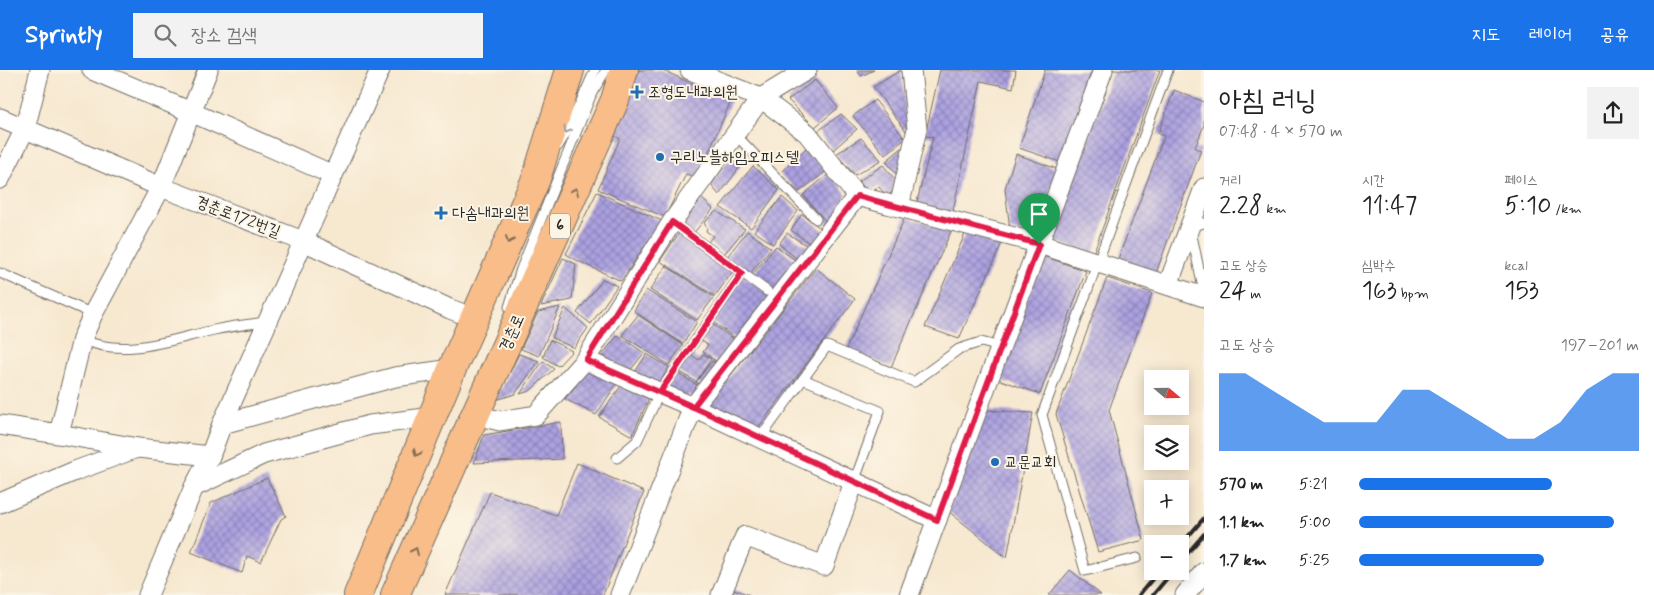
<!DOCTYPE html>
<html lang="ko">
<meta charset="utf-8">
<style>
:root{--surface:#fff;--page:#f2f2f2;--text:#222;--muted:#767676;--accent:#1a73e8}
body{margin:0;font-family:Mynerve,"Poor Story",sans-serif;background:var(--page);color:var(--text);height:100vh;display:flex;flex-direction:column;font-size:19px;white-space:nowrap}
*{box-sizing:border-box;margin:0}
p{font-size:16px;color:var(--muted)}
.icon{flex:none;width:28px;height:28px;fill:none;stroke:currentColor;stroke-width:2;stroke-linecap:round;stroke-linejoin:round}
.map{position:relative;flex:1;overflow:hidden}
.drawer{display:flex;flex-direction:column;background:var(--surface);width:450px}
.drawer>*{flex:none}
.needle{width:32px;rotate:110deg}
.controls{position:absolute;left:1144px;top:300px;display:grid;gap:10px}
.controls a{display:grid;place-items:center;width:45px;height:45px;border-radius:0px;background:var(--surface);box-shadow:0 2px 12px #0003;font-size:25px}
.pin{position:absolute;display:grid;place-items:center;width:42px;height:42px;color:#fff;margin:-51px -21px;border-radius:50% 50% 50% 0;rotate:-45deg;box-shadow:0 0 5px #0007}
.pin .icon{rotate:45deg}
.round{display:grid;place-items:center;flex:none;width:52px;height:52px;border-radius:0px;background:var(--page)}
.summary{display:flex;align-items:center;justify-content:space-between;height:85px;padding:0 15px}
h1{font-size:28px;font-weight:600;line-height:38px}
.stats{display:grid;grid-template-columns:repeat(3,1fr);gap:8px;height:85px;padding:5px 15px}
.stats div{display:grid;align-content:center}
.stats b{font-size:25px;font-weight:600}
.stats small{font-size:14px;font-weight:400}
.stats p{font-size:14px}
.chart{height:140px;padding:10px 15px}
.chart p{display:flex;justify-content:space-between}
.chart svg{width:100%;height:90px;margin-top:5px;fill:var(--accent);opacity:.7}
ul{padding:0 15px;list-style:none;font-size:16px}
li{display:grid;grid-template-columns:80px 60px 1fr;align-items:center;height:38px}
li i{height:12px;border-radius:6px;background:var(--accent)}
header{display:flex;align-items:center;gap:30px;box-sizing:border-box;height:70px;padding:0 25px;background:var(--accent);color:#fff}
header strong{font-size:24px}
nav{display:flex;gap:28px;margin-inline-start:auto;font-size:18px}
.search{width:350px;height:45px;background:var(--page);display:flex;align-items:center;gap:12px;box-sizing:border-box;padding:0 18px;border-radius:0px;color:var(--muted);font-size:19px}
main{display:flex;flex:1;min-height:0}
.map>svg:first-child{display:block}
.building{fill:url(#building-cross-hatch)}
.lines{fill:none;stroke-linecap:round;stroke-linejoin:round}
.lane-casing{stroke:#726d65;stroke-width:11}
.street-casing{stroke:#726d65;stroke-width:21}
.primary-casing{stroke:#726d65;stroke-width:30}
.lane{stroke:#fff;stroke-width:9}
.street{stroke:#fff;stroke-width:19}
.primary{stroke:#f8bd89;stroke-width:28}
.rail{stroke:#2b2b2b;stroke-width:4}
.oneway{stroke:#a0a0a0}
.oneway2{stroke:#876d55}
.route-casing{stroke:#fff;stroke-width:10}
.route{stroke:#e11d48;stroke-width:6}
.poi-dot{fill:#1f6fb2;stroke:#fcf5e5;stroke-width:2}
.labels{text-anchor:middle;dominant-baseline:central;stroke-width:4;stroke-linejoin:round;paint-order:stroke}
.shield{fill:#fcf5e5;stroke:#6a6863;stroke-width:1}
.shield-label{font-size:15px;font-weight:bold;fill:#2b2b2b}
.poi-label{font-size:16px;fill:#2b2b2b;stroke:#fcf5e5;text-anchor:start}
.street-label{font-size:16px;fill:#2b2b2b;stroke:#fcf5e5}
</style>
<header>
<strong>Sprintly</strong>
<div class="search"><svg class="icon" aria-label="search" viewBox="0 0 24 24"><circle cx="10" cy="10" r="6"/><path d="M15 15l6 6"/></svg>장소 검색</div>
<nav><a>지도</a><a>레이어</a><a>공유</a></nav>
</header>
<main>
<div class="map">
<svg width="1204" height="525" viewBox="0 0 1204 525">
<defs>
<pattern id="building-cross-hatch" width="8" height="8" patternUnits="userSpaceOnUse" patternTransform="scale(1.25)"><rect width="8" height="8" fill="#aca1e1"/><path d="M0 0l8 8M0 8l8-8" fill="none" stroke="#8c83b7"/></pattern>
</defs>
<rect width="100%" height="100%" fill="#fcf5e5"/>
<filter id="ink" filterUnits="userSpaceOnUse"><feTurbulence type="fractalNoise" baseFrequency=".02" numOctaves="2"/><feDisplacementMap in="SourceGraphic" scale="10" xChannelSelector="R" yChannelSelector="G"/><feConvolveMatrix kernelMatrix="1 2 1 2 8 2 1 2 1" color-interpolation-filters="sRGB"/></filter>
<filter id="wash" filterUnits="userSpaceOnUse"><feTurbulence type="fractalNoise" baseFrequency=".0096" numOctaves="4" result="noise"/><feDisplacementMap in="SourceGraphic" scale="20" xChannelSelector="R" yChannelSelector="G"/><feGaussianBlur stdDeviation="1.12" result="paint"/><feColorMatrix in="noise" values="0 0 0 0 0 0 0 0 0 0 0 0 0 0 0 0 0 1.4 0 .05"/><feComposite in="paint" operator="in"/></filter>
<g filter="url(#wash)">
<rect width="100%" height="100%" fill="#f7e8d0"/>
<g id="blocks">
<g class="building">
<path d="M637,0H662L731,31L697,108L686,104L665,147L598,119L620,69L611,64Z"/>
<path d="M857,0H874L861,6Z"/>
<path d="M901,0L908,64L873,17Z"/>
<path d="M940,0H1016L1013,18L981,11L952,145L916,136L933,67L925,66Z"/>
<path d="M1045,0H1092L1060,92L1019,78Z"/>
<path d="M1113,0H1160L1093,184L1050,170Z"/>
<path d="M815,10L838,38L815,57L788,30Z"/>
<path d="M1174,20L1204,32V55L1195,78L1201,80L1156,203L1118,189L1164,66L1158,64Z"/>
<path d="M875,30L905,69L885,85L853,46Z"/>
<path d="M841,44L857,59L833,80L818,61Z"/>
<path d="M861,68L881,90L855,105L836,84Z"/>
<path d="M908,73L900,109L886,91Z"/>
<path d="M809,75L829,99L799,122L780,104Z"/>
<path d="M733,84L743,93L719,125L711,115Z"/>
<path d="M1016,84L1057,99L1035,166L1010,160L1005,118Z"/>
<path d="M883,95L898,113L888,127L879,117L867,122L859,111Z"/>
<path d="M753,96L779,120L751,158L720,137Z"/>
<path d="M830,103L846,123L844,137L829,155L803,125Z"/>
<path d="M597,122L662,151L621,211L580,192L566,184Z"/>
<path d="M697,124L713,139L693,164L677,151Z"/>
<path d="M782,127L798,141L773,174L754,161Z"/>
<path d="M716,141L745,159L724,184L708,172L713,166L706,161L707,158L704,153Z"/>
<path d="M802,144L824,161L813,176L791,160Z"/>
<path d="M905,147L952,159L891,297L846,279Z"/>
<path d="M747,161L771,178L750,204L727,187Z"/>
<path d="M679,163L733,201L715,226L660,191Z"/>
<path d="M787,163L812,179L801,192L779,174Z"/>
<path d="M965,164L1002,173L959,269L925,257Z"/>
<path d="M776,176L799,193L775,224L752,205Z"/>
<path d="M1043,186L1086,201L1040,324L998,309Z"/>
<path d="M563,188L576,194L572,230L541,236Z"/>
<path d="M666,196L714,227L697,250L650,220Z"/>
<path d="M816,198L855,229L758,358L707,335Z"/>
<path d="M743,206L774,228L741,272L711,251Z"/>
<path d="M1107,208L1152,223L1109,340L1144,470L1098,482L1056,344Z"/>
<path d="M603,209L617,216L591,254L577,243Z"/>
<path d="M646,220L697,252L683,274L634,241Z"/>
<path d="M560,237L539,286L521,279L538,242Z"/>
<path d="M565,238L588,258L574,278L552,268Z"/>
<path d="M638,245L683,275L669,295L622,265Z"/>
<path d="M709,252L734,269L717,292L703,282L708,275L698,268Z"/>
<path d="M618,265L644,283L629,302L602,285Z"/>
<path d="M550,270L572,281L558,296L543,287Z"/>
<path d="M689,283L699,290L703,284L711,289L696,312L677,300Z"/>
<path d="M519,284L539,291L515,324L496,330Z"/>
<path d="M647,284L669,297L657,317L633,305Z"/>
<path d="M543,291L554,299L530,321L520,324Z"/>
<path d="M712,291L718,294L705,317L696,312Z"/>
<path d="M590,298L619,310L596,345L565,329Z"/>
<path d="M677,303L702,318L695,328L688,325L685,330L665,319Z"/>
<path d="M623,313L651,324L632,366L599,347Z"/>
<path d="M985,340L1033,343L1007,488L948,441Z"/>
<path d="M561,352L562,389L474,393L484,365Z"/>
<path d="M577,393L644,422L603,525H445L490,422L556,445Z"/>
<path d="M267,408L286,446L281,449L261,492L247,486L242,503L191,482L211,433Z"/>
<path d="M1070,500L1101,525H1049Z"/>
<path d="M730,518L750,525H727Z"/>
</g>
</g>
</g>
<g filter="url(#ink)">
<use href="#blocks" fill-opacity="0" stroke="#726d65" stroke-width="1"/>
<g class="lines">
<g class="lane-casing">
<g id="lane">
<path d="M735,64L816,149"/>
<path d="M558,76L568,60L595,0"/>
<path d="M672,152L767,221"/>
<path d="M1204,153L1190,156L1204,223"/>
<path d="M0,203L93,244"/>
<path d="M509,237L521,199L592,23L606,0"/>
<path d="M82,269C123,289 173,269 214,260C232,256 250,254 267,252"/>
<path d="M803,309L880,341L854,412"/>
<path d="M761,367L827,276L914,312L959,279L981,272L1001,277"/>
<path d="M617,388L637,371L660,322L742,203"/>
<path d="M1137,488L1085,501L1042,345L1168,0"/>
</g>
</g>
<g class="street-casing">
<g id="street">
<path d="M92,0L191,42L333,105"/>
<path d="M208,0L161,117L93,244L82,269L59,364L138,378L210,386"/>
<path d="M690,0L761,28L807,63L857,126L1033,172L1204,227"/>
<path d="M0,48L161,117L303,171L450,239L474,248"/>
<path d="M0,109L25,59L40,0"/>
<path d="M857,126L693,337L937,450"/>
<path d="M899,137L917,59L911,0"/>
<path d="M1168,215L1204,118"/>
<path d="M585,290L693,337L620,525"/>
<path d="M476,345L500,351L536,345L585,290L672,152L761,28L807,0"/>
<path d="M222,354L395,307L452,299"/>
<path d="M0,355L59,364"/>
<path d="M194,417L264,384L370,355L433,347"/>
<path d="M0,433L75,401L137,378"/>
<path d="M148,525L194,417L210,386L222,354L380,0"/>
<path d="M721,525L745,466L824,496L854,412"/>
<path d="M909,525L1103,0"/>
<path d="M1185,525L1204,502"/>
</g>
</g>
<g class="primary-casing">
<g id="primary">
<path d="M358,525L452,299L536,109L570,0"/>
<path d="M395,525L615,30L624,0"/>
</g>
</g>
<use href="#lane" class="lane"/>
<use href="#street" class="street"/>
<use href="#primary" class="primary"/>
<g class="rail">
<path d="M1180,476L1204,448"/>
<path d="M1180,492L1204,464"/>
<path d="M1139,525L1159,501"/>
<path d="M1153,525L1173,501"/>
</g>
</g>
<defs><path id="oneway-chevron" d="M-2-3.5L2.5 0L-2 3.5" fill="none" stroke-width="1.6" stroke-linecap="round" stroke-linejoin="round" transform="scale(1.25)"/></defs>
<use class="oneway" href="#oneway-chevron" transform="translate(567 60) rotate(119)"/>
<g class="oneway2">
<use href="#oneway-chevron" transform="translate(575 121) rotate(-66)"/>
<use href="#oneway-chevron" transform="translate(509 170) rotate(114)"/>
<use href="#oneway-chevron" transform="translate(417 383) rotate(113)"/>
<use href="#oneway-chevron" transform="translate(415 481) rotate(-66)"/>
</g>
</g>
<g class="lines" filter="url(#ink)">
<g class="route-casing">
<path id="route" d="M1039,174L857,126L693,337L586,290L672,152L742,203L660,322C753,363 844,407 937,450L1039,174"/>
</g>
<use href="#route" class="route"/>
</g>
<g class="poi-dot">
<path d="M634.5 14.5h5v5h5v5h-5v5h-5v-5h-5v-5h5z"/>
<circle cx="660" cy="87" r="5"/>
<path d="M438.5 135.5h5v5h5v5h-5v5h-5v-5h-5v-5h5z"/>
<circle cx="995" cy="392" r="5"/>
</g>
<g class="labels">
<rect class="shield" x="550" y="143.5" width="20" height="25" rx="4"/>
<g class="shield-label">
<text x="560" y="156">6</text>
</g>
<g class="poi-label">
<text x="648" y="22">조형도내과의원</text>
<text x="670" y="87">구리노블하임오피스텔</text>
<text x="452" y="143">다솜내과의원</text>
<text x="1005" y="392">교문교회</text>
</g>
<g class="street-label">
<text transform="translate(238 147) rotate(21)">경춘로172번길</text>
<text transform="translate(512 263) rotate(-66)">경춘로</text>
</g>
</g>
</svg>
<div class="controls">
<a><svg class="needle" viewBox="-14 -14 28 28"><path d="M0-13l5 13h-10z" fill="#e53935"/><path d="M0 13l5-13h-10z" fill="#767676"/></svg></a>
<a><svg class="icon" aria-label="layers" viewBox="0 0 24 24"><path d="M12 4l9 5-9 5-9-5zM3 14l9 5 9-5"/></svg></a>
<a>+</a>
<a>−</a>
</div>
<div class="pin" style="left:1039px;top:174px;background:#1e9e55"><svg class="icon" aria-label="arrive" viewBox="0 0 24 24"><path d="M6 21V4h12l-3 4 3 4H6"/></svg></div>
</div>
<section class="drawer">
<div class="summary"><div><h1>아침 러닝</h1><p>07:48 · 4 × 570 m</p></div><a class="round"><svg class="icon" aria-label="share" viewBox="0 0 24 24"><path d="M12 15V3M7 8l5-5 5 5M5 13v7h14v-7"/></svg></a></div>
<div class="stats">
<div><p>거리</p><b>2.28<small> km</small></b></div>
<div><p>시간</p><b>11:47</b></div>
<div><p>페이스</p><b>5:10<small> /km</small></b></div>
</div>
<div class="stats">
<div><p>고도 상승</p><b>24<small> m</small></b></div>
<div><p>심박수</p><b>163<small> bpm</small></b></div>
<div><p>kcal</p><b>153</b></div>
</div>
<div class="chart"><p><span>고도 상승</span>197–201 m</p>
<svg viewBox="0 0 160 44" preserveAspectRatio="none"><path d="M0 44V6L10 6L20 14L30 22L40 30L50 30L60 30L70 14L80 14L90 22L100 30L110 38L120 38L130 30L140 14L150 6L160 6V44z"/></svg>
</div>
<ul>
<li><b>570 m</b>5:21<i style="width:69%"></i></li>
<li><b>1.1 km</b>5:00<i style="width:91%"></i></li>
<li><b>1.7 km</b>5:25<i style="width:66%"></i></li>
</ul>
</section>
</main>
